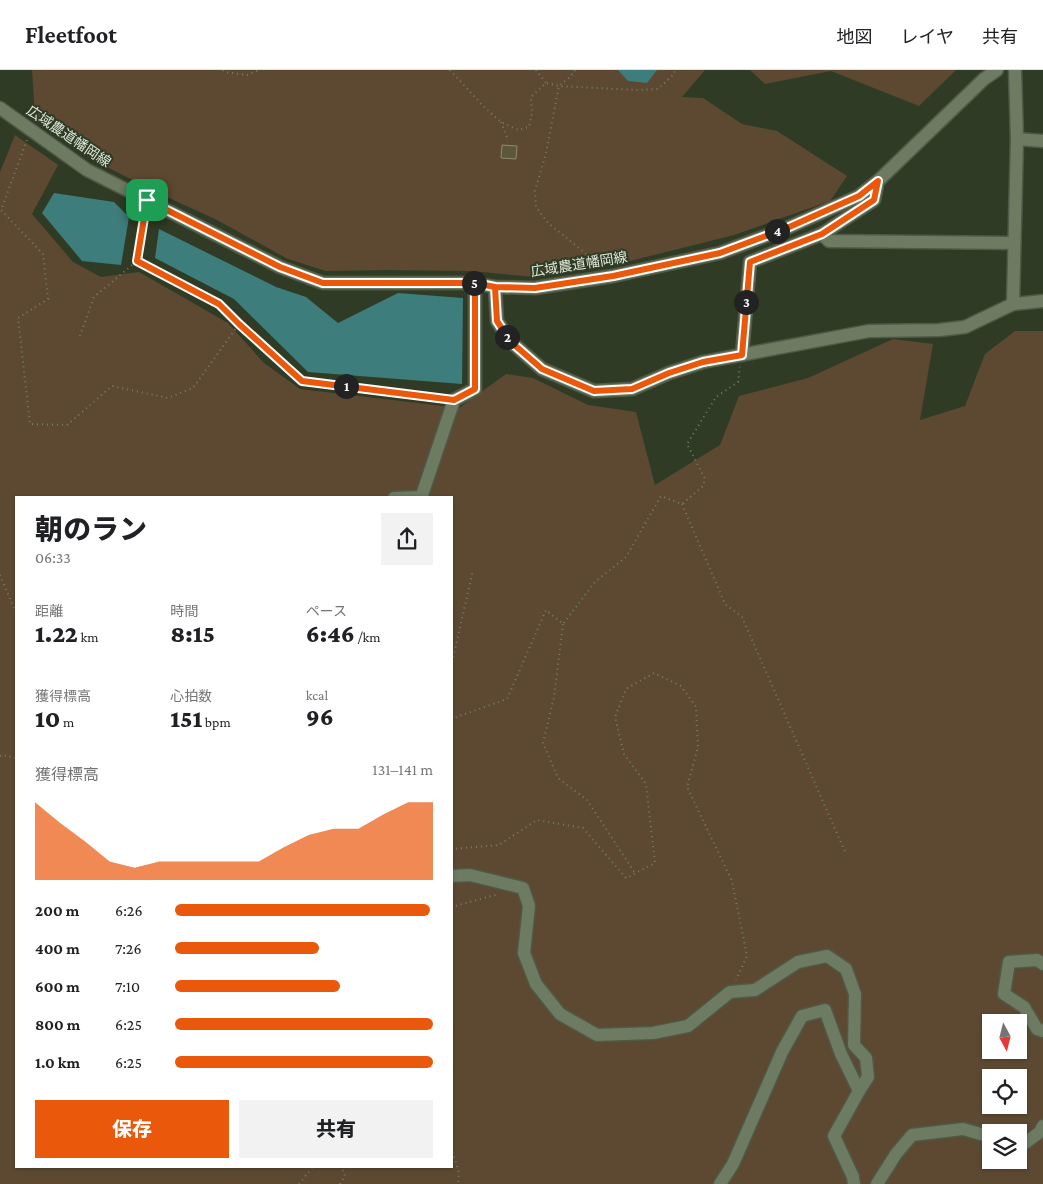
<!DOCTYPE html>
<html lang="ja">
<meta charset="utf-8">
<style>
:root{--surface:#fff;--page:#f2f2f2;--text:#202124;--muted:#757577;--line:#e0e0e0;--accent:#ea580c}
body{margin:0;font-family:"Crimson Pro","Noto Sans JP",serif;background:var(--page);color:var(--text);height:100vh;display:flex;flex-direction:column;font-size:19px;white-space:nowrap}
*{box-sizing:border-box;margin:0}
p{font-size:16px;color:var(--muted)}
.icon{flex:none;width:28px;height:28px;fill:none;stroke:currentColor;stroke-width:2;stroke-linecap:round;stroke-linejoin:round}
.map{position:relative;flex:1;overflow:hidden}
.drawer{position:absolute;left:15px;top:426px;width:438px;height:672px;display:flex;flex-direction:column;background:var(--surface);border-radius:0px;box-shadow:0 1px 4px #0004}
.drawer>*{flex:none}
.needle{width:32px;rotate:173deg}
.buttons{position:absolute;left:982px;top:944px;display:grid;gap:10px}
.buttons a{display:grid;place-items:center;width:45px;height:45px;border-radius:0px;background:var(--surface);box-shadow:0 1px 4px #0004;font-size:25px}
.pin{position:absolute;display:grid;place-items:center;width:42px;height:42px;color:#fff;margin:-21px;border-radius:10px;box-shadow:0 2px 8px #0006}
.km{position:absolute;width:25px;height:25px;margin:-12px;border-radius:50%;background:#222;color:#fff;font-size:14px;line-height:25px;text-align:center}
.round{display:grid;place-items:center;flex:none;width:52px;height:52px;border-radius:0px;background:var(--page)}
.summary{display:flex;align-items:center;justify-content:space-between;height:85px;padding:0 20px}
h1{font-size:28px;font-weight:800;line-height:38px}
.figures{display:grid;grid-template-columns:repeat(3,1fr);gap:8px;height:85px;padding:5px 20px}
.figures div{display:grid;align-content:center}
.figures b{font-size:25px;font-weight:800}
.figures small{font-size:14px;font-weight:400}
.figures p{font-size:14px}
.chart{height:140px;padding:10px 20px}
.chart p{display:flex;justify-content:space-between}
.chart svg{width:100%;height:90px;margin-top:5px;fill:var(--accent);opacity:.7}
.button{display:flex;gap:10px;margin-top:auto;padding:10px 20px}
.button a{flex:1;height:58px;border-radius:0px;background:var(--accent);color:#fff;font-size:20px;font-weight:800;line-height:58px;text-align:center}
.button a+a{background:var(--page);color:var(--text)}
ul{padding:0 20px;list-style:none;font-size:16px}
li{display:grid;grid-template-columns:80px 60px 1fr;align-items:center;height:38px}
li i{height:12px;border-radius:6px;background:var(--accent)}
header{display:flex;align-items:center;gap:30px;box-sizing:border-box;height:70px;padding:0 25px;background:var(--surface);border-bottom:1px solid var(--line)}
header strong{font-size:24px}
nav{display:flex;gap:28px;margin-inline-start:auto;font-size:18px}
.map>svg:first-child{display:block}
.green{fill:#5d4932;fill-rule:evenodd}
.water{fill:#3d7d7b}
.building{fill:#5b573d;stroke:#8e8a6e}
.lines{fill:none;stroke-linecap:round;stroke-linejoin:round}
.minor-casing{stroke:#4f5946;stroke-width:15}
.path{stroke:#747f6c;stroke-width:2;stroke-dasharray:1 4;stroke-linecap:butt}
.minor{stroke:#6d7b63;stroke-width:12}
.route-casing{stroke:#fff;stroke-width:10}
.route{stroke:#ea580c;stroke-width:6}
.labels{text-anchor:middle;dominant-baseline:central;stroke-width:4;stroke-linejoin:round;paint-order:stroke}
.street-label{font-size:14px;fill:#dfe7d9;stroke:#2f3b25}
</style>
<header>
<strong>Fleetfoot</strong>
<nav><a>地図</a><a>レイヤ</a><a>共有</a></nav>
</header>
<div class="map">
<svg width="1043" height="1114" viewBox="0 0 1043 1114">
<rect width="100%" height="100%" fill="#2f3b25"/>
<g class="green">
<path d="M32,0H705L682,27L703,28L742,54L777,61L847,106L830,131L734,165L630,191L535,207L471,201L386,200L326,201L288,189L217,150L156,122L101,94L35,48Z"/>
<path d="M750,0H956L919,36L831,1L765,14Z"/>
<path d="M15,65L58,95L32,144L73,192L101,207L139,202L228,253L264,293L300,319L459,338L506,304L533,308L588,335L636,342L655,415L720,375L739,326L808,308L893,269L933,274L920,350L965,336L985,284L1015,261H1043V1114H0V102ZM16,428H451V1098H16ZM991,952H1019V980H991ZM991,1008H1019V1035H991ZM991,1062H1019V1090H991Z"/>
</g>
<g class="water">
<path d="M618,0H657L647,13L628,11Z"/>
<path d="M54,123L114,132L129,147L121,195L82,191L42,143Z"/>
<path d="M159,159L276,217L306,227L338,253L398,223L463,228L462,314L308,302L234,229L155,188Z"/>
</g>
<path class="building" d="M502,75L517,76L516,89L501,88Z"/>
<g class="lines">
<g class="minor-casing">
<g id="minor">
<path d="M0,38L87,100L280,197L323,213H475L495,217L535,218L613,206L720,183L787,158L859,126L878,111L984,9L997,0"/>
<path d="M1017,69L1043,71"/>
<path d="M822,164L829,171L1014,173"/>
<path d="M495,217L497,251L510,271L542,299L594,321L632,319L669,303L703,292L869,261L939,260L965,257L1013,234L1043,231"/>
<path d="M1013,234L1017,69L1015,0"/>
<path d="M742,285L750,192L822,164L874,130L878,111"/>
<path d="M394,428L421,427"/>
<path d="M421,428L454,330L475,319V213"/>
<path d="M451,806L470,805L523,818L529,836L524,883L536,914L560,944L597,965L653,963L688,956L730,922L755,920L798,892L827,886L846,899L855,924L854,975L866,988L868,1007L859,1021L834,1066L853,1107L854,1114"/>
<path d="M1043,894L1037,890L1009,892L1004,924L1024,937L1037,959L1043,961"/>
<path d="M1019,1075L1021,1076L1040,1062L1043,1056"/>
<path d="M720,1114L733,1094L782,982L802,946L825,940L841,984L859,1021"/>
<path d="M877,1114L896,1084L912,1065L963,1059L991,1067"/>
</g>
</g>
<g class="path">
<path d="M223,0L225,2L247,5L259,0"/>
<path d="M450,0L485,38L501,52L518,60L529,57L532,44L531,27L546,13L559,16L635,20L658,19L674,4L675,0"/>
<path d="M536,0L546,13"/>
<path d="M575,0L571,6L559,16L546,83L535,121L536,137L548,153L601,196"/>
<path d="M501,52L507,67"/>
<path d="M27,70L1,140L43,184L48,229L18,248L30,354L67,355L112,316L168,328L193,318L239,254"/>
<path d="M145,142L137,191L219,234L239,254L302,311L444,329"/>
<path d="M80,266L94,227L137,191"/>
<path d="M682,434L725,534L742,547L846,784"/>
<path d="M0,505L16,543"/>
<path d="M563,554L554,627L543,673L558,708L587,730L635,803"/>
<path d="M451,597L473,500"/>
<path d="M451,649L507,629L546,540L563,554L595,512L626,487L661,426L682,434L703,416L705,409L687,374L716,327L738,312L740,297"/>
<path d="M0,686L2,685L16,688"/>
<path d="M451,779L499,775L537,750L583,758L626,808L655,793L646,714L624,684L615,647L626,619L654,603L681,616L696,637L698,677L687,717L732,811L747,886L736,910"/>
<path d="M451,837L499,824"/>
<path d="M451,1077L459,1103L458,1114"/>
<path d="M299,1114L312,1098"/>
<path d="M340,1114L345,1106L342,1098"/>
</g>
<use href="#minor" class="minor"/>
</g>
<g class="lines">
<g class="route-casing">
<path id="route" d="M147,130L137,191L219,234L239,254L302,311L454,330L475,319V213L495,217L497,251L510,271L542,299L594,321L632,319L669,303L703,292L742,285L750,192L822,164L874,130L878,111L859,126L787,158L720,183L613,206L535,218L495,217L475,213H323L280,197L147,130"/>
</g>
<use href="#route" class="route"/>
</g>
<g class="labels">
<g class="street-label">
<text transform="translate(69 66) rotate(34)">広域農道幡岡線</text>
<text transform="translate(579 194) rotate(-9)">広域農道幡岡線</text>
</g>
</g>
</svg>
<div class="buttons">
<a><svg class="needle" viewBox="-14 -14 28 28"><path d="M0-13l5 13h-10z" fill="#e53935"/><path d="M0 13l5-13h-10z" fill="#757577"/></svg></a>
<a><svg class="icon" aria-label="locate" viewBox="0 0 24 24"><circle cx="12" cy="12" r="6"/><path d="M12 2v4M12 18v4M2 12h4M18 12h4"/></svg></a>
<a><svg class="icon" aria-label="layers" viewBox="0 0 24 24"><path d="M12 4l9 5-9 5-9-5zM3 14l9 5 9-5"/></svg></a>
</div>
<div class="pin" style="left:147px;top:130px;background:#1e9e55"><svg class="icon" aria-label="arrive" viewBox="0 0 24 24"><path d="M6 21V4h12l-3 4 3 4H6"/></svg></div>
<b class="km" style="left:346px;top:316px">1</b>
<b class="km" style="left:507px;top:267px">2</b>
<b class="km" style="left:746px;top:232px">3</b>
<b class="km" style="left:777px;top:161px">4</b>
<b class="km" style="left:474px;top:213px">5</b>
<section class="drawer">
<div class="summary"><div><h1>朝のラン</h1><p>06:33</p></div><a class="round"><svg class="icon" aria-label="share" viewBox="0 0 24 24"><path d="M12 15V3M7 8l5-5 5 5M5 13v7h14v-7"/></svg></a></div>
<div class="figures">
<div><p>距離</p><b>1.22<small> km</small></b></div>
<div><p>時間</p><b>8:15</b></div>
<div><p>ペース</p><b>6:46<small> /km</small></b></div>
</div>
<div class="figures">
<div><p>獲得標高</p><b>10<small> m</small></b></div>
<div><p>心拍数</p><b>151<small> bpm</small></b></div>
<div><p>kcal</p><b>96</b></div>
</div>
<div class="chart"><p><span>獲得標高</span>131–141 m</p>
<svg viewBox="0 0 160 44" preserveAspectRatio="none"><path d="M0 44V6L10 16L20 25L30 35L40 38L50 35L60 35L70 35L80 35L90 35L100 28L110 22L120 19L130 19L140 12L150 6L160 6V44z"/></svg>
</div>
<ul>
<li><b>200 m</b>6:26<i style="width:99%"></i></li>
<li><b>400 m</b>7:26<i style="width:56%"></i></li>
<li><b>600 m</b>7:10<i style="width:64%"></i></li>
<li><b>800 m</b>6:25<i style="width:100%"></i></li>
<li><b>1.0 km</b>6:25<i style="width:100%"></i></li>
</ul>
<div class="button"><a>保存</a><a>共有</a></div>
</section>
</div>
